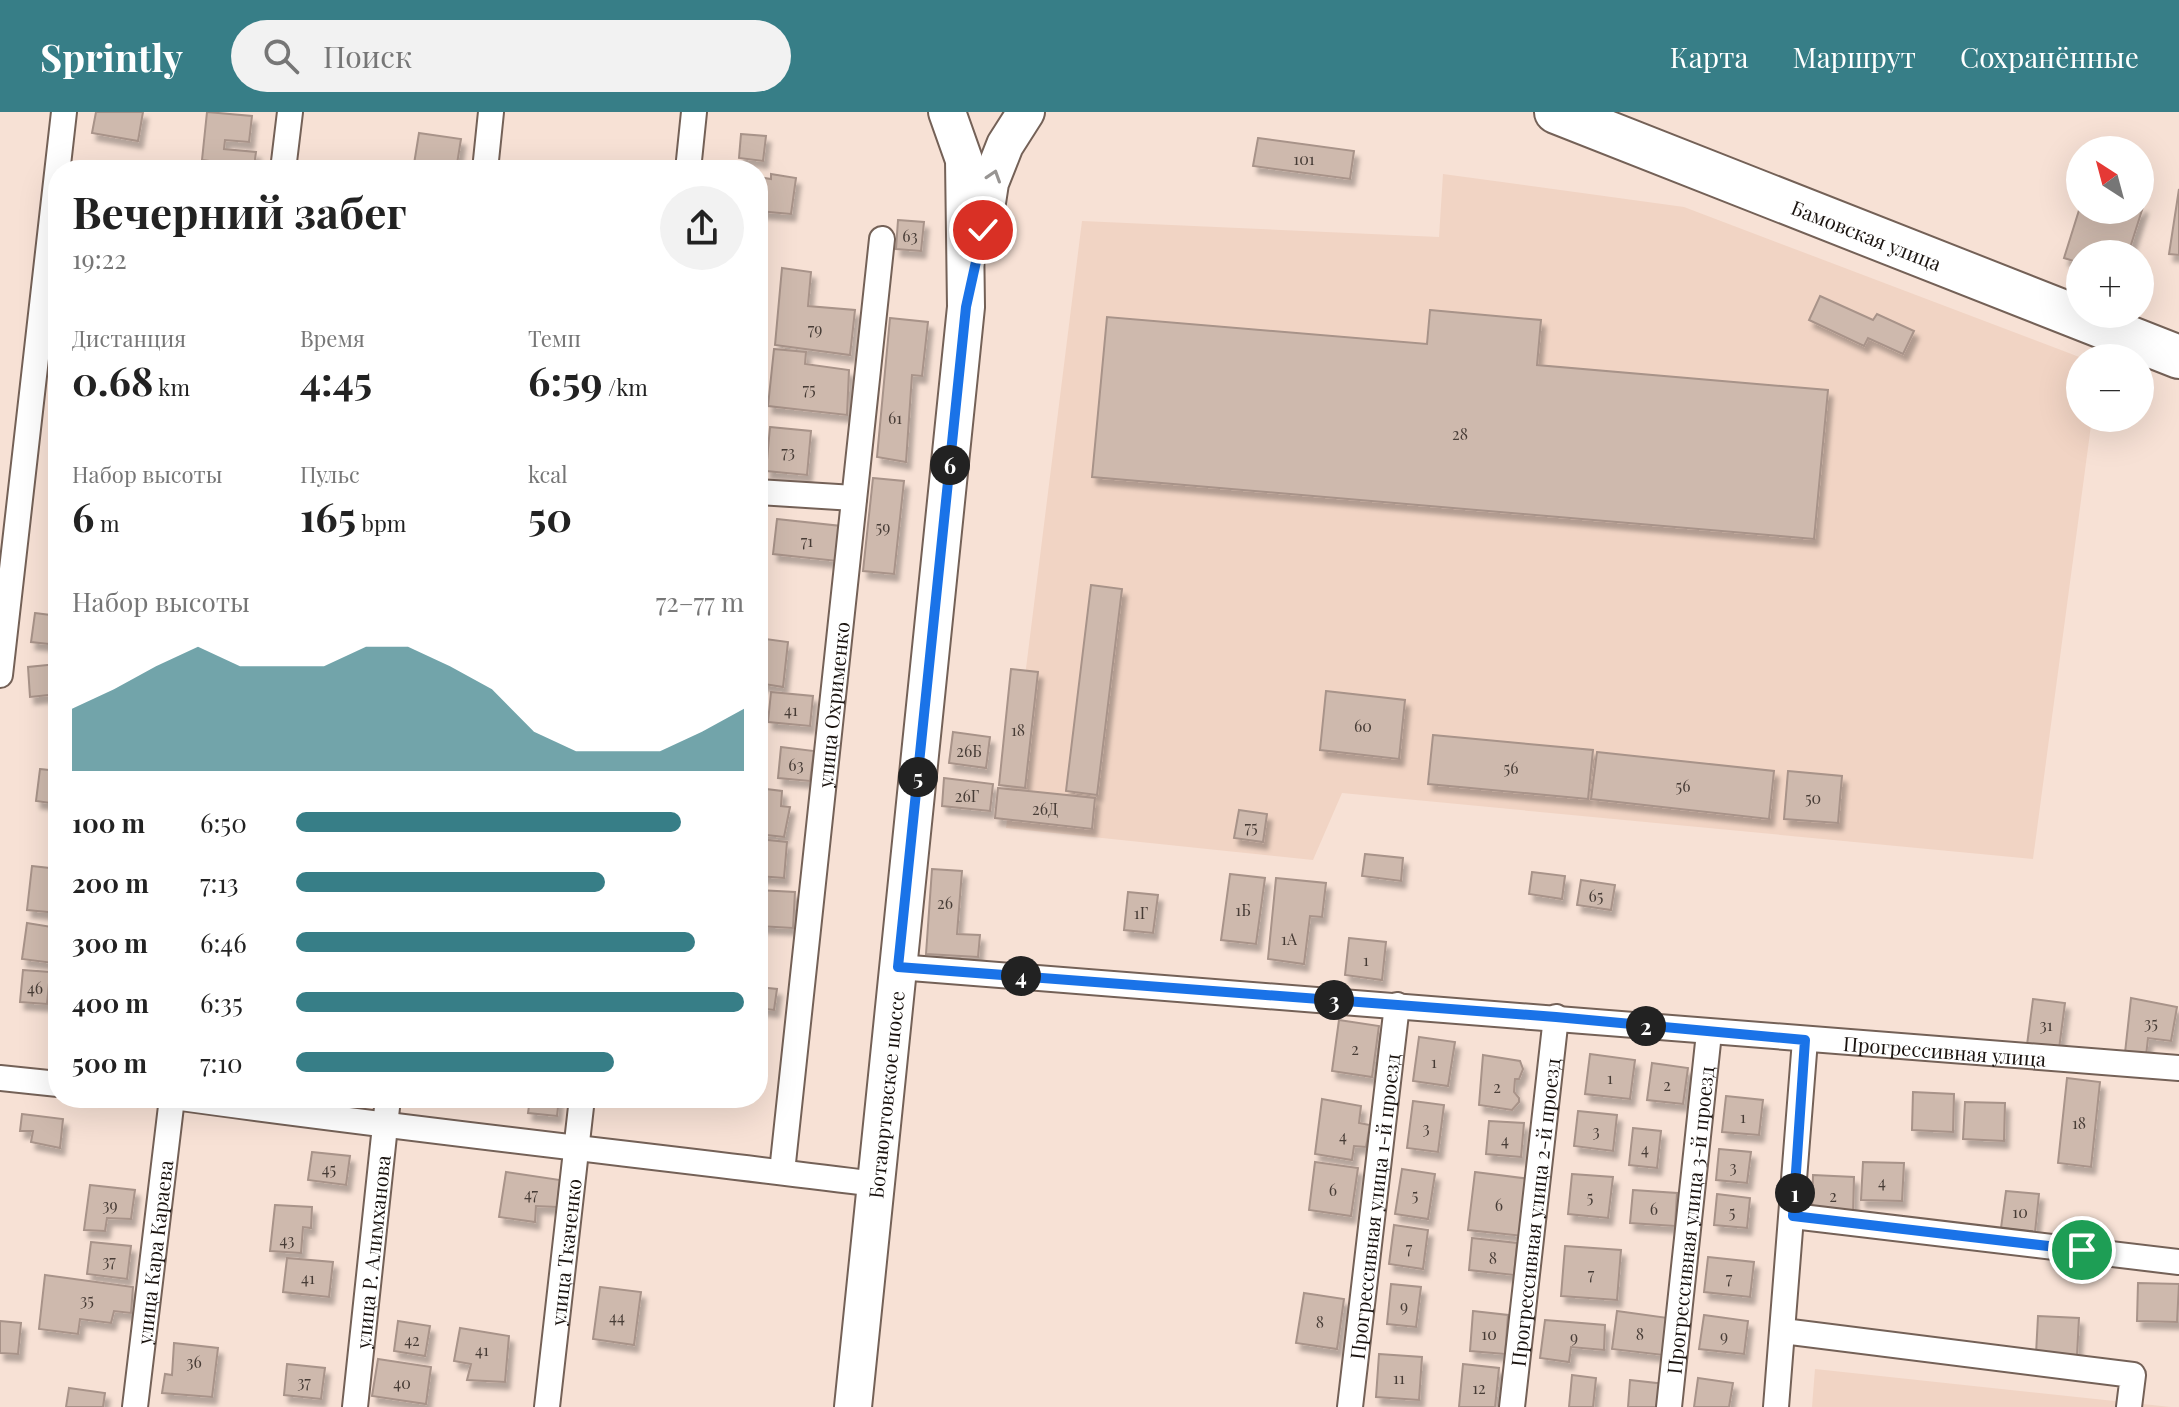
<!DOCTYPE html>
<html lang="ru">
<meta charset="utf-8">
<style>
:root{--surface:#fff;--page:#f2f2f2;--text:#222;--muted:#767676;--accent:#377e87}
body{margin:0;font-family:"Playfair Display",serif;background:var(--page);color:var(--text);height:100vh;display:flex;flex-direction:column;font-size:30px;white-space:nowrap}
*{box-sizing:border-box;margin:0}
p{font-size:26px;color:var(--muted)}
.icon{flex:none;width:44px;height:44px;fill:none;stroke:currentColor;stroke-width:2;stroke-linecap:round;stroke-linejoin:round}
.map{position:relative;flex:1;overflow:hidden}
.panel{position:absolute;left:48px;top:48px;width:720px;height:948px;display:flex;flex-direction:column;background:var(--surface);border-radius:32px;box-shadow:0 8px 32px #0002}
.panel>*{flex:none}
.needle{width:52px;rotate:324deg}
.buttons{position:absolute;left:2066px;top:24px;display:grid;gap:16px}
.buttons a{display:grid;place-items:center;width:88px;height:88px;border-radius:50%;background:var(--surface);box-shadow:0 8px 32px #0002;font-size:40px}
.pin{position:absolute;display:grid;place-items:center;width:68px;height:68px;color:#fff;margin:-34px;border:4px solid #fff;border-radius:50%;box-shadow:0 2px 8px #0007}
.km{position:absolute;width:40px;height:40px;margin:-20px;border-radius:50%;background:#222;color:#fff;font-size:22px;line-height:40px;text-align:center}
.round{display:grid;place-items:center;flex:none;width:84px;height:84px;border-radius:42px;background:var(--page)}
.overview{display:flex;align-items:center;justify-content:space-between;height:136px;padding:0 24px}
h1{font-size:44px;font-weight:700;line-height:60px}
.figures{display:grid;grid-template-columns:repeat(3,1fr);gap:12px;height:136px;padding:8px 24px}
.figures div{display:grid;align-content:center}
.figures b{font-size:40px;font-weight:700}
.figures small{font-size:22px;font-weight:400}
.figures p{font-size:22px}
.chart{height:224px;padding:16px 24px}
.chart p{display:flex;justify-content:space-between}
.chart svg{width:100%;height:144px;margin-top:8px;fill:var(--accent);opacity:.7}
ul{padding:0 24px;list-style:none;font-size:26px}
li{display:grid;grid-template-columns:128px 96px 1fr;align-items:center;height:60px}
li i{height:20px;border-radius:10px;background:var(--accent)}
header{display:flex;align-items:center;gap:48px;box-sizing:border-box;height:112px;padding:0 40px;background:var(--accent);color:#fff}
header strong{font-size:38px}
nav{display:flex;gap:44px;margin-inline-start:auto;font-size:28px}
.search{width:560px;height:72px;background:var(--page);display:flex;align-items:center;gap:20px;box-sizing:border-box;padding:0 28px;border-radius:44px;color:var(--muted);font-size:30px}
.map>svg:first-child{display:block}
.built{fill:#f1d4c4}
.building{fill:#ceb9ad;stroke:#a89389;stroke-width:2;filter:url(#shadow)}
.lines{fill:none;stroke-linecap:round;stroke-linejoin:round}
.street-casing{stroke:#746157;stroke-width:28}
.primary-casing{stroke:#746157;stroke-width:40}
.highway-casing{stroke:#746157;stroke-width:46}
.street{stroke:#fff;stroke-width:24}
.primary{stroke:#fff;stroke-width:36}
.highway{stroke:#fff;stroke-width:42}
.oneway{stroke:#989593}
.route-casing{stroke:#fff;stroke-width:16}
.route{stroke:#1a73e8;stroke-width:10}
.labels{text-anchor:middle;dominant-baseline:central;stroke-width:7;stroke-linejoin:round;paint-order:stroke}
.number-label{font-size:16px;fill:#473c36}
.street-label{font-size:20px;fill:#1a130f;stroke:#fff}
</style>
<header>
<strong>Sprintly</strong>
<div class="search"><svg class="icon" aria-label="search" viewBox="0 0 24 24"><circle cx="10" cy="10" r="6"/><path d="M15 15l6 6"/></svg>Поиск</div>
<nav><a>Карта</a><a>Маршрут</a><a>Сохранённые</a></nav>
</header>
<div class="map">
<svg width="2179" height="1295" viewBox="0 0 2179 1295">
<defs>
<filter id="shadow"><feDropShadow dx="4.5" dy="7" stdDeviation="2" flood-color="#0004"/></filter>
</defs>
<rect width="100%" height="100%" fill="#f7e1d5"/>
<g class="built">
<path d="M1443,62L1684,95L2082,246L2080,306H2092L2033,747L1342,681L1313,748L1006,716L1082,109L1439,125Z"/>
<path d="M1815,1257L2171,1295H1812Z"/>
</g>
<g class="building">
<path d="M96,0H143L138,29L92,21Z"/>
<path d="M207,0L252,4L249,30L225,28L224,37L256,40L254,55L202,48Z"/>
<path d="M419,21L461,27L456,58L414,52Z"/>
<path d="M741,22L766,24L763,49L739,46Z"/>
<path d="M1258,26L1354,39L1350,67L1253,54Z"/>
<path d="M771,62L796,66L791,102L758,99V65L771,67Z"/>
<path d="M2179,77V143L2169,142Z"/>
<path d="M2140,94L2143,95L2128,142H2080V151L2064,146L2080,95V98H2140Z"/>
<path d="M898,108L924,110L921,139L896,137Z"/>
<path d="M782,156L811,160L808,194L855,198L850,243L775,233Z"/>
<path d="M1820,184L1873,208L1877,202L1914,219L1903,242L1868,226L1864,234L1809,208Z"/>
<path d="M1430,198L1541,208L1537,253L1828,278L1814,427L1092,365L1107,205L1427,232Z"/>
<path d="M890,206L928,210L922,264L912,263L906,350L877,345Z"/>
<path d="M774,237L806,240L805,252L849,258L847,303L768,294Z"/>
<path d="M770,315L811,319L807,363L766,359Z"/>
<path d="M873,366L904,369L894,462L863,459Z"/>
<path d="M777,407L841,414L837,449L773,442Z"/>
<path d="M1091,473L1122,477L1097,683L1066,679Z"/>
<path d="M35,501L58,504V533L31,530Z"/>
<path d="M758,526L788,530L783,575L758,571Z"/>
<path d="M57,552L58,582L30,585L28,555Z"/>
<path d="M1011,557L1038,560L1025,676L999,673Z"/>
<path d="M1326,579L1405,588L1399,647L1320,638Z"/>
<path d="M771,580L813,584L810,614L768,610Z"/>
<path d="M953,620L990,625L986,656L949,651Z"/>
<path d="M1433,623L1593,638L1588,687L1428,672Z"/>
<path d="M781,635L814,639L810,669L778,666Z"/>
<path d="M1597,640L1774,659L1769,707L1591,687Z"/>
<path d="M40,657L58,659V692L36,689Z"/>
<path d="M1788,659L1842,664L1838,711L1784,707Z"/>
<path d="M944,666L993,672L990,699L942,694Z"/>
<path d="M758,676L782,679L781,694L790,695L784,725L758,722Z"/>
<path d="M998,676L1095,686L1092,717L995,706Z"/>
<path d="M1239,698L1267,702L1263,730L1234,726Z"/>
<path d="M758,727L787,730L784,766L758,764Z"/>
<path d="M1365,742L1403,746L1401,769L1362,764Z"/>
<path d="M32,754L58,757V801L27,798Z"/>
<path d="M932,757L962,759L957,822L980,823L978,845L926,842Z"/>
<path d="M1532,760L1565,764L1562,787L1529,782Z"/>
<path d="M1230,762L1265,766L1256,832L1221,828Z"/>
<path d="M1276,766L1326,771L1322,805L1310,804L1304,852L1268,847Z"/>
<path d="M1581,768L1615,773L1611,798L1577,793Z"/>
<path d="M758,778L795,780L793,816L758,814Z"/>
<path d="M1128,780L1158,783L1153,821L1124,818Z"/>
<path d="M27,811L58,816L53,851L22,847Z"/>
<path d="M1349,826L1386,830L1382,868L1345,863Z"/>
<path d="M23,858L50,860L47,892L20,890Z"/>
<path d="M758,875L777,877L774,898L758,896Z"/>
<path d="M2131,886L2177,895L2171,929L2148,926L2146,944L2125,941Z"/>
<path d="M2033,887L2065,891L2059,937L2027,933Z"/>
<path d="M1339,908L1379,914L1372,965L1332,959Z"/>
<path d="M1419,925L1455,930L1448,974L1413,969Z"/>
<path d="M1590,942L1635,948L1630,987L1585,982Z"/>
<path d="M1483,943L1520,949L1523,957L1519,967H1515L1514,980L1519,986V990L1512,998L1479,993Z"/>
<path d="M1652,951L1688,956L1683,992L1647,988Z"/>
<path d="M2067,966L2100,970L2091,1055L2058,1051Z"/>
<path d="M1913,980L1954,982L1953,1020L1912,1018Z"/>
<path d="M1726,984L1763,988L1759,1023L1722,1020Z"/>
<path d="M530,986H559L557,1004L528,1001Z"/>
<path d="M1322,987L1361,994L1359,1011L1370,1013L1366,1035L1354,1034L1352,1048L1315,1042Z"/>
<path d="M1413,989L1444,993L1438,1040L1407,1036Z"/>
<path d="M1965,990L2005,991L2004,1029L1963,1027Z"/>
<path d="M1578,999L1617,1003L1613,1039L1574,1034Z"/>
<path d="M22,1002L63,1007L60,1036L31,1030L33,1019H20Z"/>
<path d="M1489,1009L1524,1011L1521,1045L1486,1042Z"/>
<path d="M1633,1016L1661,1019L1657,1056L1629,1053Z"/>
<path d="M1719,1037L1751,1040L1747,1071L1716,1068Z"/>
<path d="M312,1040L350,1044L346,1073L308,1068Z"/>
<path d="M1315,1050L1358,1056L1351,1104L1309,1098Z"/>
<path d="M1863,1050L1904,1051L1902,1089L1861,1088Z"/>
<path d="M1402,1057L1435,1062L1428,1107L1395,1102Z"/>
<path d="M506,1060L560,1068L557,1095L536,1094L535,1110L499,1105Z"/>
<path d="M1475,1060L1530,1067L1523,1124L1468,1118Z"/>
<path d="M1572,1062L1613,1065L1608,1106L1568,1102Z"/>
<path d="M1813,1063L1854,1065L1853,1102L1812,1101Z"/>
<path d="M90,1073L135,1078L131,1107L107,1106L105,1119L84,1118Z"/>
<path d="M1633,1078L1677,1081L1675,1114L1630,1111Z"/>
<path d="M2006,1079L2039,1082L2035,1120L2001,1116Z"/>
<path d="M1717,1082L1750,1086L1747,1116L1714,1113Z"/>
<path d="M275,1093L312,1095L311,1116L303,1115L301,1141L270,1139Z"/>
<path d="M1394,1113L1428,1118L1423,1157L1389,1152Z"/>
<path d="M1472,1126L1517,1131L1514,1163L1469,1158Z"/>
<path d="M91,1130L131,1134L127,1167L87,1162Z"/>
<path d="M1565,1134L1621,1138L1617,1188L1561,1184Z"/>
<path d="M1708,1145L1754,1150L1750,1185L1704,1180Z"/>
<path d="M287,1146L333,1150L329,1185L283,1180Z"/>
<path d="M45,1163L133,1175L131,1201L114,1199L111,1211L80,1207L78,1222L39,1217Z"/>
<path d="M2138,1171L2179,1172L2177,1210L2137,1209Z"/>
<path d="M1391,1172L1421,1175L1416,1215L1387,1212Z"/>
<path d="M600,1175L641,1180L634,1233L593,1227Z"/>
<path d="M1304,1181L1344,1187L1337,1237L1296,1231Z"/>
<path d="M1473,1199L1508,1203L1505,1242L1470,1239Z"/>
<path d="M1617,1199L1668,1206L1663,1243L1612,1237Z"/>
<path d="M1704,1203L1748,1209L1744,1242L1699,1237Z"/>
<path d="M2038,1204L2079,1206L2077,1243L2036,1242Z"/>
<path d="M1545,1208L1605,1213L1604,1238L1571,1235L1569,1250L1540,1246Z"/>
<path d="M0,1209L21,1211L18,1242L0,1241Z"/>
<path d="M398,1209L430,1214L425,1244L394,1239Z"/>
<path d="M460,1216L509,1224L505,1270L467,1268L471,1252L454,1249Z"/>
<path d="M174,1231L218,1236L212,1285L162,1281L165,1262L172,1263Z"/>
<path d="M1379,1242L1422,1245L1419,1288L1376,1285Z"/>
<path d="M378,1247L431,1255L426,1292L372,1284Z"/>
<path d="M287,1252L325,1256L321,1287L284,1283Z"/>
<path d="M1463,1252L1499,1256L1495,1295H1459Z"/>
<path d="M1572,1263L1596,1266L1593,1295H1569Z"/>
<path d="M1698,1266L1733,1271L1729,1295H1694Z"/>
<path d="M1630,1268L1665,1272L1662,1295H1628Z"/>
<path d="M69,1276L105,1281L103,1295H66Z"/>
</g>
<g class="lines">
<g class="street-casing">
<g id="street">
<path d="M283,58L290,0"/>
<path d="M485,58L491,0"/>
<path d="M688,58L694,0"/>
<path d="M758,380L854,386"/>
<path d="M0,563L64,0"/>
<path id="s1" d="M898,855C1325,887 1752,924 2179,956"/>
<path d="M0,966L58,972"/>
<path d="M181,986C412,1018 644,1043 876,1072"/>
<path id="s2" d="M782,1060L882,127"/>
<path d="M1793,1104L2179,1150"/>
<path d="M1783,1219L2133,1263L2129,1295"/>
<path id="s3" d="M135,1295L172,986"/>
<path id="s4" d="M355,1295L388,986"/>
<path id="s5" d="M547,1295L582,986"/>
<path id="s6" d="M1350,1295L1397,893"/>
<path id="s7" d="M1512,1295L1556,905"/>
<path id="s8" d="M1669,1295L1709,921"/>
<path d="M1776,1295L1805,928"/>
</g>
</g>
<g class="primary-casing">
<g id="primary">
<path d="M982,123L990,71L1005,33L1026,0"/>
<path id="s9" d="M853,1295L966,195L964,48L947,0"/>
</g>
</g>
<g class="highway-casing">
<g id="highway">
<path id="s10" d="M1556,0L2179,245"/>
</g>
</g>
<use href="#street" class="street"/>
<use href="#primary" class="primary"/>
<use href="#highway" class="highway"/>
</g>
<defs><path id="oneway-chevron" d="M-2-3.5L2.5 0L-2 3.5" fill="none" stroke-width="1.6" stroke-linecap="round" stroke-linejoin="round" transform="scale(2)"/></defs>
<use class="oneway" href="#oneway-chevron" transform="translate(994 64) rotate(-72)"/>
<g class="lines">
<g class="route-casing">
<path id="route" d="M983,118L966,195L898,855L1556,905L1805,928L1793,1104L2082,1138"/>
</g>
<use href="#route" class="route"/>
</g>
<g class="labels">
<g class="number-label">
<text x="1304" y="46">101</text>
<text x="910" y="123">63</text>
<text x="815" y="216">79</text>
<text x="809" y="276">75</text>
<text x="895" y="305">61</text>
<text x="1460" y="321">28</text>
<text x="788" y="339">73</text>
<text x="883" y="414">59</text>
<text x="807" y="428">71</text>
<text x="791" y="597">41</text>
<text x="1363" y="613">60</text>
<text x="1018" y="617">18</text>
<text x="969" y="638">26Б</text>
<text x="796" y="652">63</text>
<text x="1511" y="655">56</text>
<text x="1683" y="673">56</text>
<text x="967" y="683">26Г</text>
<text x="1813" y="685">50</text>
<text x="1045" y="696">26Д</text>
<text x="1251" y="714">75</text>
<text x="1596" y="783">65</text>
<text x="945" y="790">26</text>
<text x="1243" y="797">1Б</text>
<text x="1141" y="800">1Г</text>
<text x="1289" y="826">1А</text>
<text x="1366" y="847">1</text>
<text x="35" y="875">46</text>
<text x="2151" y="910">35</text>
<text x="2046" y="912">31</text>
<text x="1355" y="936">2</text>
<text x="1434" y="949">1</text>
<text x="1610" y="965">1</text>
<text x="1667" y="972">2</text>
<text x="1497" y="974">2</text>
<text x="1743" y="1004">1</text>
<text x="2079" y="1010">18</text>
<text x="1426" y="1015">3</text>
<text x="1596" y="1018">3</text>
<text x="1343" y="1023">4</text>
<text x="1505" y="1027">4</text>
<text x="1645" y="1036">4</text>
<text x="1733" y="1054">3</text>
<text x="329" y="1056">45</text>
<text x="1882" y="1069">4</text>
<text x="1333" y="1077">6</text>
<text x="531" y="1081">47</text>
<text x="1415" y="1082">5</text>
<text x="1833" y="1083">2</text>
<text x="1590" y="1084">5</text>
<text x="110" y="1092">39</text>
<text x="1499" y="1092">6</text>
<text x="1654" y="1096">6</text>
<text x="1732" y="1099">5</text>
<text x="2020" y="1099">10</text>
<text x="287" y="1127">43</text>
<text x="1409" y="1135">7</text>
<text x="1493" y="1145">8</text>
<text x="109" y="1148">37</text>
<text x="1591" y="1161">7</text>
<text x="308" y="1165">41</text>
<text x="1729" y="1165">7</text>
<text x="87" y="1187">35</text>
<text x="1404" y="1193">9</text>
<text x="617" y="1204">44</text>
<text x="1320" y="1209">8</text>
<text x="1489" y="1221">10</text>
<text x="1640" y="1221">8</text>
<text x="1724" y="1223">9</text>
<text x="1574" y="1224">9</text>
<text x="412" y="1227">42</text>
<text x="482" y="1237">41</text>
<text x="194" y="1249">36</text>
<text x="1399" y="1265">11</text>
<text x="304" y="1269">37</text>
<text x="402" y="1270">40</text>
<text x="1479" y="1275">12</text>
</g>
<g class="street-label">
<text stroke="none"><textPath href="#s10" startOffset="334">Бамовская улица</textPath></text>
<text stroke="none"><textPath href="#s2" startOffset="470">улица Охрименко</textPath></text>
<text stroke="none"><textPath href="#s1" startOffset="1050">Прогрессивная улица</textPath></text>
<text stroke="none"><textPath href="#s9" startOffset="314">Ботаюртовское шоссе</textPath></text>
<text stroke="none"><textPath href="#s6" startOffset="202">Прогрессивная улица 1-й проезд</textPath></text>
<text stroke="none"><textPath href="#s7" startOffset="196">Прогрессивная улица 2-й проезд</textPath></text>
<text stroke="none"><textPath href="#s8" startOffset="188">Прогрессивная улица 3-й проезд</textPath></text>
<text stroke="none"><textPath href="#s3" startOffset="156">улица Кара Караева</textPath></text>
<text stroke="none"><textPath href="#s4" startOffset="156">улица Р. Алимханова</textPath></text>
<text stroke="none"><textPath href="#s5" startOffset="156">улица Ткаченко</textPath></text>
</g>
</g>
</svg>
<div class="buttons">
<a><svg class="needle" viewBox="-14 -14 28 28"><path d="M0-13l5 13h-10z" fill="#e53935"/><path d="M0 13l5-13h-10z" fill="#767676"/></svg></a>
<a>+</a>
<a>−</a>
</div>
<div class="pin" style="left:2082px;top:1138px;background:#1e9e55"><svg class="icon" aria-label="arrive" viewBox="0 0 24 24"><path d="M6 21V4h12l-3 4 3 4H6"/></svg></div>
<div class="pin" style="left:983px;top:118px;background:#d93025"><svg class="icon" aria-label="check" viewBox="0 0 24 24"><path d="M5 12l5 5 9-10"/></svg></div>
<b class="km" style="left:1795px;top:1081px">1</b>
<b class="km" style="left:1646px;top:914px">2</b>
<b class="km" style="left:1334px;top:888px">3</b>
<b class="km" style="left:1021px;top:864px">4</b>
<b class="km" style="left:918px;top:665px">5</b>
<b class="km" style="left:950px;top:353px">6</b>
<section class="panel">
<div class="overview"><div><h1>Вечерний забег</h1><p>19:22</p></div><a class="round"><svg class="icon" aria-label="share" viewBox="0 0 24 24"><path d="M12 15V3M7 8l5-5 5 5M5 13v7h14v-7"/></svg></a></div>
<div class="figures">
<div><p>Дистанция</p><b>0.68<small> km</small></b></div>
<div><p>Время</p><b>4:45</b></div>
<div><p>Темп</p><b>6:59<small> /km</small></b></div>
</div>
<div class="figures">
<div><p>Набор высоты</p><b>6<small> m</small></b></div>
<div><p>Пульс</p><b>165<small> bpm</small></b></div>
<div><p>kcal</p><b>50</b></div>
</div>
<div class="chart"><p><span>Набор высоты</span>72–77 m</p>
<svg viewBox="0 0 160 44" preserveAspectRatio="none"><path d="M0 44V25L10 19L20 12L30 6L40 12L50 12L60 12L70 6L80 6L90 12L100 19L110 32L120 38L130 38L140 38L150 32L160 25V44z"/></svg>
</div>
<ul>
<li><b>100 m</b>6:50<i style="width:86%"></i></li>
<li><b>200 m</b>7:13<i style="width:69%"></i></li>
<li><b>300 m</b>6:46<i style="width:89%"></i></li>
<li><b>400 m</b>6:35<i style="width:100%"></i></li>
<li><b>500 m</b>7:10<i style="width:71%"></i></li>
</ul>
</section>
</div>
